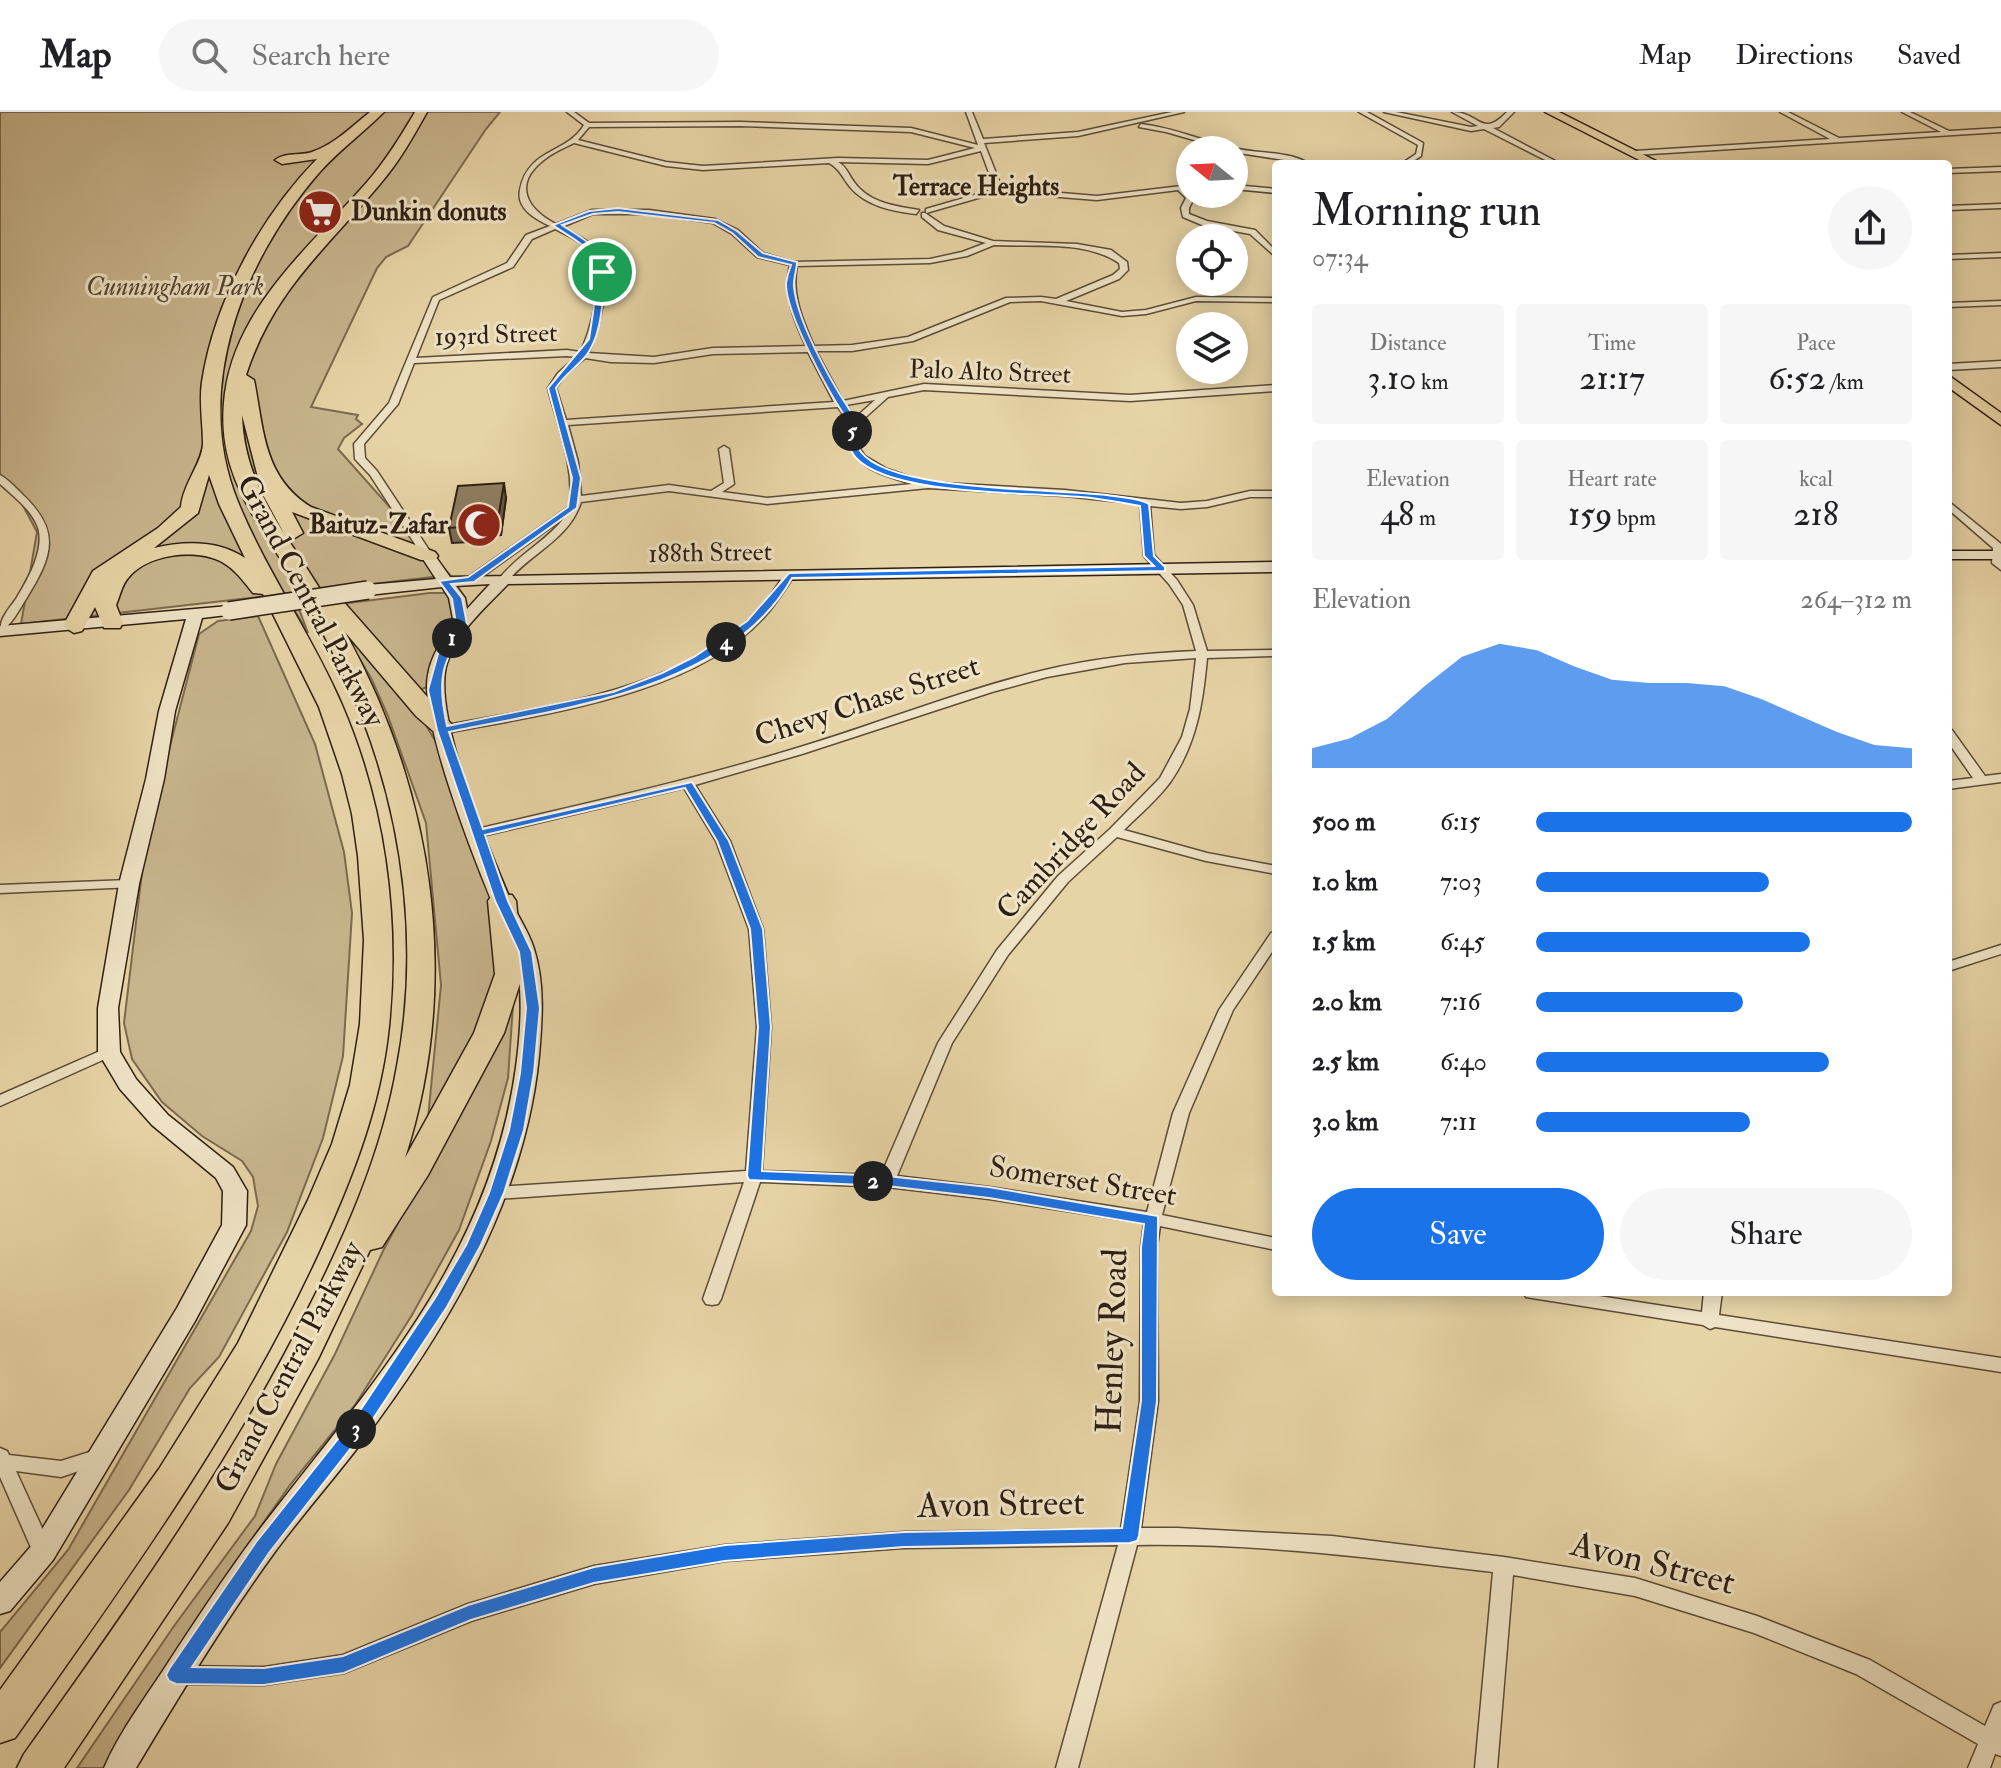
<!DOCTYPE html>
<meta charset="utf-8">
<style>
:root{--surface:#fff;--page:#f6f6f6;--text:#202124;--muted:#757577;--line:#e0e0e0;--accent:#1a73e8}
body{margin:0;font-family:"IM FELL Double Pica",serif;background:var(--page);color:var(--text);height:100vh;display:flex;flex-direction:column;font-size:30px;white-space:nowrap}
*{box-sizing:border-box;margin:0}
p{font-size:26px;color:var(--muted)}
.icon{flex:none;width:44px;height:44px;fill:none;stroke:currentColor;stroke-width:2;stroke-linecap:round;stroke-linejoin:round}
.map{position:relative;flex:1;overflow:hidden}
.details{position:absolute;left:1272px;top:48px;width:680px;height:1136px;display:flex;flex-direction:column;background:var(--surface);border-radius:8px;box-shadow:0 4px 20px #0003}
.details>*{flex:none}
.needle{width:52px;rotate:288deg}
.fabs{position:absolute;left:1176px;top:24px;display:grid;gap:16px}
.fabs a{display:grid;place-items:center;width:72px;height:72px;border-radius:50%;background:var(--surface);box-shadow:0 4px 20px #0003;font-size:40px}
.pin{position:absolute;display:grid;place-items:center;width:68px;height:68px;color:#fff;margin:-34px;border:4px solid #fff;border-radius:50%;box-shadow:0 2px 8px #0007}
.km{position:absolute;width:40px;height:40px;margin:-20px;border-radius:50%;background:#222;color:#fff;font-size:22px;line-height:40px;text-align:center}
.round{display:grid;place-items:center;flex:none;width:84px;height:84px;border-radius:42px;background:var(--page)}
.overview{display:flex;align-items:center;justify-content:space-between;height:136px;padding:0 40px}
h1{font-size:44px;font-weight:600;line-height:60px}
.metrics{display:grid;grid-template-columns:repeat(3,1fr);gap:12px;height:136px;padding:8px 40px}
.metrics div{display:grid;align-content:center;border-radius:8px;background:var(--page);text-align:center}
.metrics b{font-size:34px;font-weight:600}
.metrics small{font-size:22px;font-weight:400}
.metrics p{font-size:22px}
.chart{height:224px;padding:16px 40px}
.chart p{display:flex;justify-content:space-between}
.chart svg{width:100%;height:144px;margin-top:8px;fill:var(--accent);opacity:.7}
.button{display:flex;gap:16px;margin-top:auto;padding:16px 40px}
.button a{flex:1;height:92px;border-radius:48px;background:var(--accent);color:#fff;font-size:32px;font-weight:600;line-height:92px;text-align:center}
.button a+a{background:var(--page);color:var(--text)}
ul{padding:0 40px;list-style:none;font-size:26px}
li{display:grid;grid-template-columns:128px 96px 1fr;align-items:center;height:60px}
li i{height:20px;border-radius:10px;background:var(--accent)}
header{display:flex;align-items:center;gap:48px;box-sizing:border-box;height:112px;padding:0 40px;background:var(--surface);border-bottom:2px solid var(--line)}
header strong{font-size:38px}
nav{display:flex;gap:44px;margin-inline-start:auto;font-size:28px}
.search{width:560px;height:72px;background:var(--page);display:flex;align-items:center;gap:20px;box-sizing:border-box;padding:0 28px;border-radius:44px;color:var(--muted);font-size:30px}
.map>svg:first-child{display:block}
.green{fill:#c8b58d;stroke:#7b6a50;stroke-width:2}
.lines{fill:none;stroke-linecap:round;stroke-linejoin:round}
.street-casing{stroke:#5c4c38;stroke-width:3}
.secondary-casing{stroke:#2e1f14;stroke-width:3}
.primary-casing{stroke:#2e1f14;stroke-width:3}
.highway-casing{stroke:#2e1f14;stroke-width:3}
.street{fill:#efe3c5;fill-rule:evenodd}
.secondary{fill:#efe3c5;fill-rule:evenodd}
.primary{fill:#e7d4a6;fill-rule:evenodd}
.highway{fill:#e7d4a6;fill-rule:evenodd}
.secondary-bridge-casing{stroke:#2e1f14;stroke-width:20;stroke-linecap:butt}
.secondary-bridge{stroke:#efe3c5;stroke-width:17}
.wall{fill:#7a6c53;stroke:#2e1f14;stroke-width:2}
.shaded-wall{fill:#635843;stroke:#2e1f14;stroke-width:2}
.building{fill:#8e7d60;stroke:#2e1f14;stroke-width:2}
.route{fill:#1a73e8;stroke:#fff;stroke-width:2;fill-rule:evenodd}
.labels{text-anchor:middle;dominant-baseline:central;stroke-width:6;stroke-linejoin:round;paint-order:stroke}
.far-neighbourhood-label{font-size:26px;font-weight:bold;fill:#2e1f14;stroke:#efe3c5}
.far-poi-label{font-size:26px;font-weight:bold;fill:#2e1f14;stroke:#efe3c5;text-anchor:start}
.far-park-label{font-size:26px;font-style:italic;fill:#544432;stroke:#efe3c5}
.far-street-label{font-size:26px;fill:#2e1f14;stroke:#efe3c5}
.street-label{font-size:30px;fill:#2e1f14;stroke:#efe3c5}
.near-street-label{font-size:36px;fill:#2e1f14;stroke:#efe3c5}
</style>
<header>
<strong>Map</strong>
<div class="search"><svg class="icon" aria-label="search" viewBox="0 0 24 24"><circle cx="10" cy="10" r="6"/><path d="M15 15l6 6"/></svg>Search here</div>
<nav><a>Map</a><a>Directions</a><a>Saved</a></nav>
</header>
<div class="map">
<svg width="2001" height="1656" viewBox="0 0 2001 1656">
<rect width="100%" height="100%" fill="#e7d4a6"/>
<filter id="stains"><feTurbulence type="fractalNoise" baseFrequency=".0025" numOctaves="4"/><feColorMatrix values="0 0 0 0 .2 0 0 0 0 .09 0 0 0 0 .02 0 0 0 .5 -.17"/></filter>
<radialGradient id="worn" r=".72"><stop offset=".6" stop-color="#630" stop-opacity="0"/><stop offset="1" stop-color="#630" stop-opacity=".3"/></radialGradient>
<g class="green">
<path d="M0,0H500L486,17L408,134L386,145L377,156L311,295L358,303L356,307L362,312L344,326L338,337L450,463L293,481L308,521L285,482L21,512L37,420L21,390L0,372Z"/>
<path d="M430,481H449L456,510L443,525L428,575L418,578L340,492Z"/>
<path d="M258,504L315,632L344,740L352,801L343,944L323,1026L287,1120L219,1245L190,1276L129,1378L0,1556V1520L68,1438L251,1119L258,1094L253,1065L242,1049L202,1024L162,990L132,947L124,911L146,727L199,522L218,509Z"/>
<path d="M337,508L421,605L439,635L499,798L502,837L481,917L428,1006L441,873L426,711L388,604L372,568Z"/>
<path d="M513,893L508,966L491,1029L459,1118L412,1203L355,1293L290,1373L230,1458L106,1656H77L174,1514L255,1404L276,1352L335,1242L383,1139Z"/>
</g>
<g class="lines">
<g class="street-casing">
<g id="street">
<path d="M567,0H574L589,11L741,10L911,16L978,33L966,0H972L983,27L1078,20L1172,0H1184L1078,24L984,31L1002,76L1097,84L1190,73V77L1186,78L1194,86L1189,96V102L1207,109L1255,118L1276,139V145L1250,122L1202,113L1183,105L1181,96L1186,86L1178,78L1097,88L999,80L926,101V97L995,77L981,39L928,52L838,50C847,55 848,62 854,70C869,91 895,94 919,98L916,102C892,99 866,94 850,75C842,65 840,57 829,51L703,58L666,54L574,31C564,36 554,40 545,47C513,71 525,96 556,112L592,98H649L715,107L738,118L763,141L794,150L930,147L962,140L986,131L938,118L922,105V101H925L944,114L993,129L1077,132L1111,138L1127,150L1128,158L1119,167L1066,189L1122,200L1146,198L1196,185L1276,186V190L1196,189L1146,202L1122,204L1041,189L1010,190L913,229L852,239H816L843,289L924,272L1130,283L1276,273V279L1130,289L924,278L888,285L858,312L857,325L860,337L865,344L887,357L925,370L1065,378L1181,391L1207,389L1250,379H1276V385H1250L1207,395L1181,397L1150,394L1154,443L1177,468L1193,493L1207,539L1276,538V544L1207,546C1203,590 1197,631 1171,669C1158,687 1139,703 1124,718L1207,741L1276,754V762L1206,749L1117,725L1068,770L1008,843L952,931L897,1064L989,1075L1147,1100L1173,1001L1219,898L1271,821L1276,820V834L1233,898L1189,1001L1162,1103L1276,1126V1138L1160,1114L1157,1135L1158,1289L1141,1416H1177L1332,1424L1504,1445L1635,1466L1757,1504L1870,1548L1985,1614L1994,1593L2001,1590V1644L1995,1642L1990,1656H1968L1978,1632L1856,1562L1754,1521L1635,1484L1513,1463L1497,1656H1475L1493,1460C1375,1446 1257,1431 1137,1433L1078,1656H1056L1118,1433L904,1436L725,1449L594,1472L471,1509L344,1561L264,1573L176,1572L169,1570L166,1563L169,1556L176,1554L264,1555L343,1543L468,1492L594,1454L725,1433L904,1420L1121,1417L1140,1289L1141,1135L1144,1111L989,1087L887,1075L760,1070L721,1187L718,1192L712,1193L706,1192L703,1187L744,1070L497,1087L491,1085L489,1081L491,1077L497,1075L746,1059L757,915L749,817L716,729L684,676L478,725L471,721L473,718C582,692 690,669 797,636C880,611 961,578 1045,558C1095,546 1145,541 1196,539L1183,493L1169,472L1144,444L1140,392L1065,384L928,376L767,392L669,379L581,390C569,428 530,441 507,470L503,471L498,468C517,443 546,430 565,405L475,470H467V466L570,394C574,351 558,317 548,276L558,261L576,245L567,244L414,251L398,292L364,332L365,346L377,359L433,444L432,446H424L370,363L355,347L354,332L389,291L433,185L507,151L526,123L550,114C535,107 516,96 520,78C528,36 567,42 584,13ZM741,14L911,20L975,36L928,48L838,46L703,54L666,50L578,28L589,15ZM593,102H649L713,111L732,122L757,145L790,153C783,181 794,209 806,234L713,236L654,245L588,241C597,226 611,166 605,150C597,132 577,123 562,115ZM555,117C568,124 583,130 592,142C606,160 591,221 580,240L567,238L416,246L439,188L513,155L532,127ZM994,133C1034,135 1085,128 1119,151L1120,157L1113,163L1056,187L1041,185L1006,186L908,225L852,233L814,234C803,209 791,182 797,154L930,151L967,144ZM808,240L834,290L566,308L556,276L564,264L585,246L611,250L654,251L713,242ZM875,288L855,306L846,293ZM838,295L849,311C844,354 879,362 912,372L767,386L722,380L734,372L729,337L724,334L719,337L724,371L711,379L669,373L581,384L578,350L568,313ZM1196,546L1190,597L1182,625L1160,666L1110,717L1058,764L997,838L938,931L881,1063L762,1059L771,915L763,817L730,729L695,673L802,642L992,580L1047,565L1125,551Z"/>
<path d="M1359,0H1367L1423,31L1421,44L1409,52H1401L1416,42L1418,33Z"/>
<path d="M1384,0H1396L1471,15L1478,14L1452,0C1480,0 1481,27 1507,0H1514L1499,15L1493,16L1561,52H1553L1484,17L1471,19Z"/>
<path d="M1780,0H1788L1839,26L1941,20L1902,0H1910L1949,19L2001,16V20L1635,43L1632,41L1635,39L1830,27Z"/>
<path d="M1141,12C1175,16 1205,30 1238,37C1262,42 1289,39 1310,52L1239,41L1166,20L1139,15Z"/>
<path d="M2001,55V59L1948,61V57Z"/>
<path d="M1234,73L1276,77V81L1234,77Z"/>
<path d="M2001,92V96L1948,98V94Z"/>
<path d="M2001,141V145L1948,147V143Z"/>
<path d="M2001,189V193L1948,195V191Z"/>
<path d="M2001,249V255L1948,258V252Z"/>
<path d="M0,363C9,368 16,376 23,383C62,420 52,445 26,487C19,498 11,514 0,520C0,506 8,498 16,487C28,467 49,432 35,409C27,394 12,383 0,372Z"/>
<path d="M1948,389L2001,432V458L1992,451L1993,436L1948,397Z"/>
<path d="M789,461L794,464C785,477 776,492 765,504C695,584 541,602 442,622L436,618L442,614C546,594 677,580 756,501C767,490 776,475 785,462Z"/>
<path d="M1948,617L1952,618L1985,664L2001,662V670L1948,677V669L1973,666L1948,630Z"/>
<path d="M129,768L136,772L134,775L0,781V773Z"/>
<path d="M2001,833V842L1948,859V850Z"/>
<path d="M109,935L114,937L117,940L114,943L0,994V983Z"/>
<path d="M1523,1180H1573L1702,1200L1704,1180H1722L1719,1203L2001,1246V1260L1715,1215L1710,1217L1703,1213L1532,1186L1526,1185Z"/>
<path d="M0,1336L7,1339L9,1343L61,1349L99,1337L106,1340L108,1345L106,1350L61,1365L16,1359L53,1440L50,1446L43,1448L36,1446L33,1440L0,1365Z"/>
</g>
</g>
<g class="secondary-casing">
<g id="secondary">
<rect x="1948" y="439" width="53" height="8"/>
<path d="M428,440L433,441L450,465L1276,450V460L508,472C485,496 458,519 447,551C431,600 490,740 511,789C518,805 529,820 534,837C545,872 542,909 539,944C525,1088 447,1217 362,1330C333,1368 302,1403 274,1441C224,1510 180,1583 136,1656H104C119,1621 143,1589 164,1557C196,1508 228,1459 263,1413C375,1268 490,1144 516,955C521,917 524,876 514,839C510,822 500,808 493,792C474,747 419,607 428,563C431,544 442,527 454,512L449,486L442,475L368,483L360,478L368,473L436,467L421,444ZM490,472L467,497L465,486L456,474Z"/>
<path d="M229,494L237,499L235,502L202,506L175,599L164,667L139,772L118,896L120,940L136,967L168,1003L233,1055L247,1079L246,1113L195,1209L53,1448L10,1499L0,1502V1470L33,1432L177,1196L222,1113L223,1079L216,1066L152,1013L120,977L98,940V896L119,772L146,667L159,599L186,507L0,524V514Z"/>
</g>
</g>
<g class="primary-casing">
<g id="primary">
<path d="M1545,0H1559L1662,52H1647Z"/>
<path d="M1948,263L2001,301V313L1948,275Z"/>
</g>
</g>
<g class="highway-casing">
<g id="highway">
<path d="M370,0H384C363,21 338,39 318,62C242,150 192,278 238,390C267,461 312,523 342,593C385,693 400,806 389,914C381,994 352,1067 319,1139C239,1314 125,1470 15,1626L0,1631V1578L159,1357L238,1231L308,1088L332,1032L350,973L360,912L364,828L358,744L352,702L342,662L319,595L263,482L253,481C244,470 235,457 222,450C197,436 148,442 129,465C122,472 120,484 116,493L123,511L120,516H104L95,495L82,519L74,521L63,514L93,459L158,416L181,395C183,372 202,351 203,332C203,311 199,291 202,270C214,190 261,104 317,47L282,52L275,48C285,40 300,44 312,40C335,32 351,15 370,0ZM209,363L219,392L245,446C218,428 184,429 154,436L198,401Z"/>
<path d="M415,0H427C413,25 399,50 380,72C325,138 273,179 246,263L254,268C264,318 263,365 311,395L435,440L438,444L435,448H421L292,400L303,421L293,427L286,425L262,381L242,303C244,377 290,426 326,487H341L453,614L449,619H433L416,604L345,520C434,681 462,869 405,1046L474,921L495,862L488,789L492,783H512L516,789L523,862L504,921L428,1063L382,1135L370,1138L318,1247L228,1411L64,1656H17L24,1642C127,1498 228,1356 308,1197C347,1120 382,1040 397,954C419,839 405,717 363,608C345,562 322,518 298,475C259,409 214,364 225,281C237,193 313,132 368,69C386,48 401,24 415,0Z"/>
</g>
</g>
<use href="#street" class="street"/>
<use href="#secondary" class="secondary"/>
<use href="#primary" class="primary"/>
<use href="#highway" class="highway"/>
<g class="secondary-bridge-casing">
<path id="secondary-bridge" d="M229,499L368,478"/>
</g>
<use href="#secondary-bridge" class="secondary-bridge"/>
</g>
<path class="wall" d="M506,386L501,423L490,424L489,429L452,431L449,416Z"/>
<g class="shaded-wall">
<path d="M504,371L506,386L501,423L498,407Z"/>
<path d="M488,408L490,424L489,429L487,413Z"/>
</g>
<path class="building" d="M504,371L498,407L488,408L487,413L449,416L458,374Z"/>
<path class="route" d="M618,96L718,108L737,119L763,141L797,150C797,158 793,167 794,175C798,213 836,280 859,311C858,321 854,331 861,340C892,381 1060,376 1114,384C1125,386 1139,386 1149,392L1154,444L1165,455V459L792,466C731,577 560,597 449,620L483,717L692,670L729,729L763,817L771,915L762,1059L887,1064L989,1075L1158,1104L1157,1289L1139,1424L1137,1429L1130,1431L904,1435L725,1449L594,1471L471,1508L344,1561L264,1573L176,1572L169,1569L166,1563L169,1557L256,1430L357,1303L435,1186L466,1133L489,1081L509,1018L520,961L526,896L519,840L495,789L437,618L428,578L439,538L456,512L452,487L439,469L468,465L568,395L572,366L548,276L589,227L599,160C596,135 571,127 553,113L589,99ZM618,100L714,111L732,121L758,145L791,153C789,158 787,165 786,171C785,201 831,286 850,311C849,324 846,335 856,346C892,385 1037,380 1091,386C1107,388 1124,391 1140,394L1144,444L1154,454L789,461L747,509L694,545L662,561L613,580L447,614C437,568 441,551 467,512L462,486L451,472L474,470L577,396L581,366L556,276C564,263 576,256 586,244C603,222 602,187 606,160C603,135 581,126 562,113L593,102ZM685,676L717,729L750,817L758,915L747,1064L749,1068L887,1074L989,1086L1144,1112L1141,1135V1289L1122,1416L904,1420L725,1433L594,1455L468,1493L343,1544L264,1556L192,1555L269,1441L369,1313L447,1195L481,1133L504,1081L524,1018L534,961L540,896L532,840L508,789L485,723Z"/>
<defs>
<g id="supermarket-disc" transform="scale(2.3)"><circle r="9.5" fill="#8f2418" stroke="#efe3c5"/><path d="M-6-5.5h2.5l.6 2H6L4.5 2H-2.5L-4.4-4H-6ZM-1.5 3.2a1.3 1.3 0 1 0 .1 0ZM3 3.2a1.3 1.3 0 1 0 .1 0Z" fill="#fff"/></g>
<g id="mosque-disc" transform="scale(2.3)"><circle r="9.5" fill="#8f2418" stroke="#efe3c5"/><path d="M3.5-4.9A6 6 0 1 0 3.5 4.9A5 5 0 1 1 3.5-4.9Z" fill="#fff"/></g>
</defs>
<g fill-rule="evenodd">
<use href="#supermarket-disc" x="320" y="100"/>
<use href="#mosque-disc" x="479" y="413"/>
</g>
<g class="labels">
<g class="far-neighbourhood-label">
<text x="976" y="75">Terrace Heights</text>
</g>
<g class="far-poi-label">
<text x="351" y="100">Dunkin donuts</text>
<text x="448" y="413" text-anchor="end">Baituz-Zafar</text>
</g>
<g class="far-park-label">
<text x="175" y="175">Cunningham Park</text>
</g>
<g class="far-street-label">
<text transform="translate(496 223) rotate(-2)">193rd Street</text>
<text transform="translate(990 260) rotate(2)">Palo Alto Street</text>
<text transform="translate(710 441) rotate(-1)">188th Street</text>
</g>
<g class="street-label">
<text transform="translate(311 489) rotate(62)">Grand Central Parkway</text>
<text transform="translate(867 589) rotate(-18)">Chevy Chase Street</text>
<text transform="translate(1071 729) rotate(-47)">Cambridge Road</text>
<text transform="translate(1083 1069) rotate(9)">Somerset Street</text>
<text transform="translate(289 1255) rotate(-62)">Grand Central Parkway</text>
</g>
<g class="near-street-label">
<text transform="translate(1112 1229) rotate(-88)">Henley Road</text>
<text transform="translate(1001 1392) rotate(-1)">Avon Street</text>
<text transform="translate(1653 1451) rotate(14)">Avon Street</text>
</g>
</g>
<rect width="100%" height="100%" filter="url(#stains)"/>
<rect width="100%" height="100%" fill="url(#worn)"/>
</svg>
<div class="fabs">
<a><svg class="needle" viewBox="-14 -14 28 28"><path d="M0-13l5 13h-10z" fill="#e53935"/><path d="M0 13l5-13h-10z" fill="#757577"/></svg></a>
<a><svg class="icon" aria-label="locate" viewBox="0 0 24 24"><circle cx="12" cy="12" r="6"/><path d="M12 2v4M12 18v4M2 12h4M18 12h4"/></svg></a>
<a><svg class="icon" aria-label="layers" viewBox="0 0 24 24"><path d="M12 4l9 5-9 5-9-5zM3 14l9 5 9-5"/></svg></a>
</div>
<div class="pin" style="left:602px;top:160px;background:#1e9e55"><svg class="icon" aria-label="arrive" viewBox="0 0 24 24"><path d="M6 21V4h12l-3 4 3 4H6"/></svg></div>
<b class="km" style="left:452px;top:526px">1</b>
<b class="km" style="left:873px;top:1069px">2</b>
<b class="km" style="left:356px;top:1317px">3</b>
<b class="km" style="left:726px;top:530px">4</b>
<b class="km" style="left:852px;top:319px">5</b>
<section class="details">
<div class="overview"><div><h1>Morning run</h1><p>07:34</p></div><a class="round"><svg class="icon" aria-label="share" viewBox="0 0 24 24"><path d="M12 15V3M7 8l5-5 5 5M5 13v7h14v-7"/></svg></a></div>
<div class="metrics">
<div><p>Distance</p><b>3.10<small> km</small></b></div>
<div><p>Time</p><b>21:17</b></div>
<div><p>Pace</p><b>6:52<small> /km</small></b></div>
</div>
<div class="metrics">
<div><p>Elevation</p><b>48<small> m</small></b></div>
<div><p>Heart rate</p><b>159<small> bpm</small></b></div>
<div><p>kcal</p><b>218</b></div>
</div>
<div class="chart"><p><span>Elevation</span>264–312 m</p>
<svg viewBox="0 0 160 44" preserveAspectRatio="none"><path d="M0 44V38L10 35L20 29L30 19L40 10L50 6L60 8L70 13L80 17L90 18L100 18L110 19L120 23L130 28L140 33L150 37L160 38V44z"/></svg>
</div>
<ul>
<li><b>500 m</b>6:15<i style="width:100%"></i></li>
<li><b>1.0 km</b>7:03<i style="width:62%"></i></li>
<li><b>1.5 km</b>6:45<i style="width:73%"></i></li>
<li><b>2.0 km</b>7:16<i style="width:55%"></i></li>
<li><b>2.5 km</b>6:40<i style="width:78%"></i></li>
<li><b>3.0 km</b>7:11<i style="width:57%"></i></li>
</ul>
<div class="button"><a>Save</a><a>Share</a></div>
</section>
</div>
